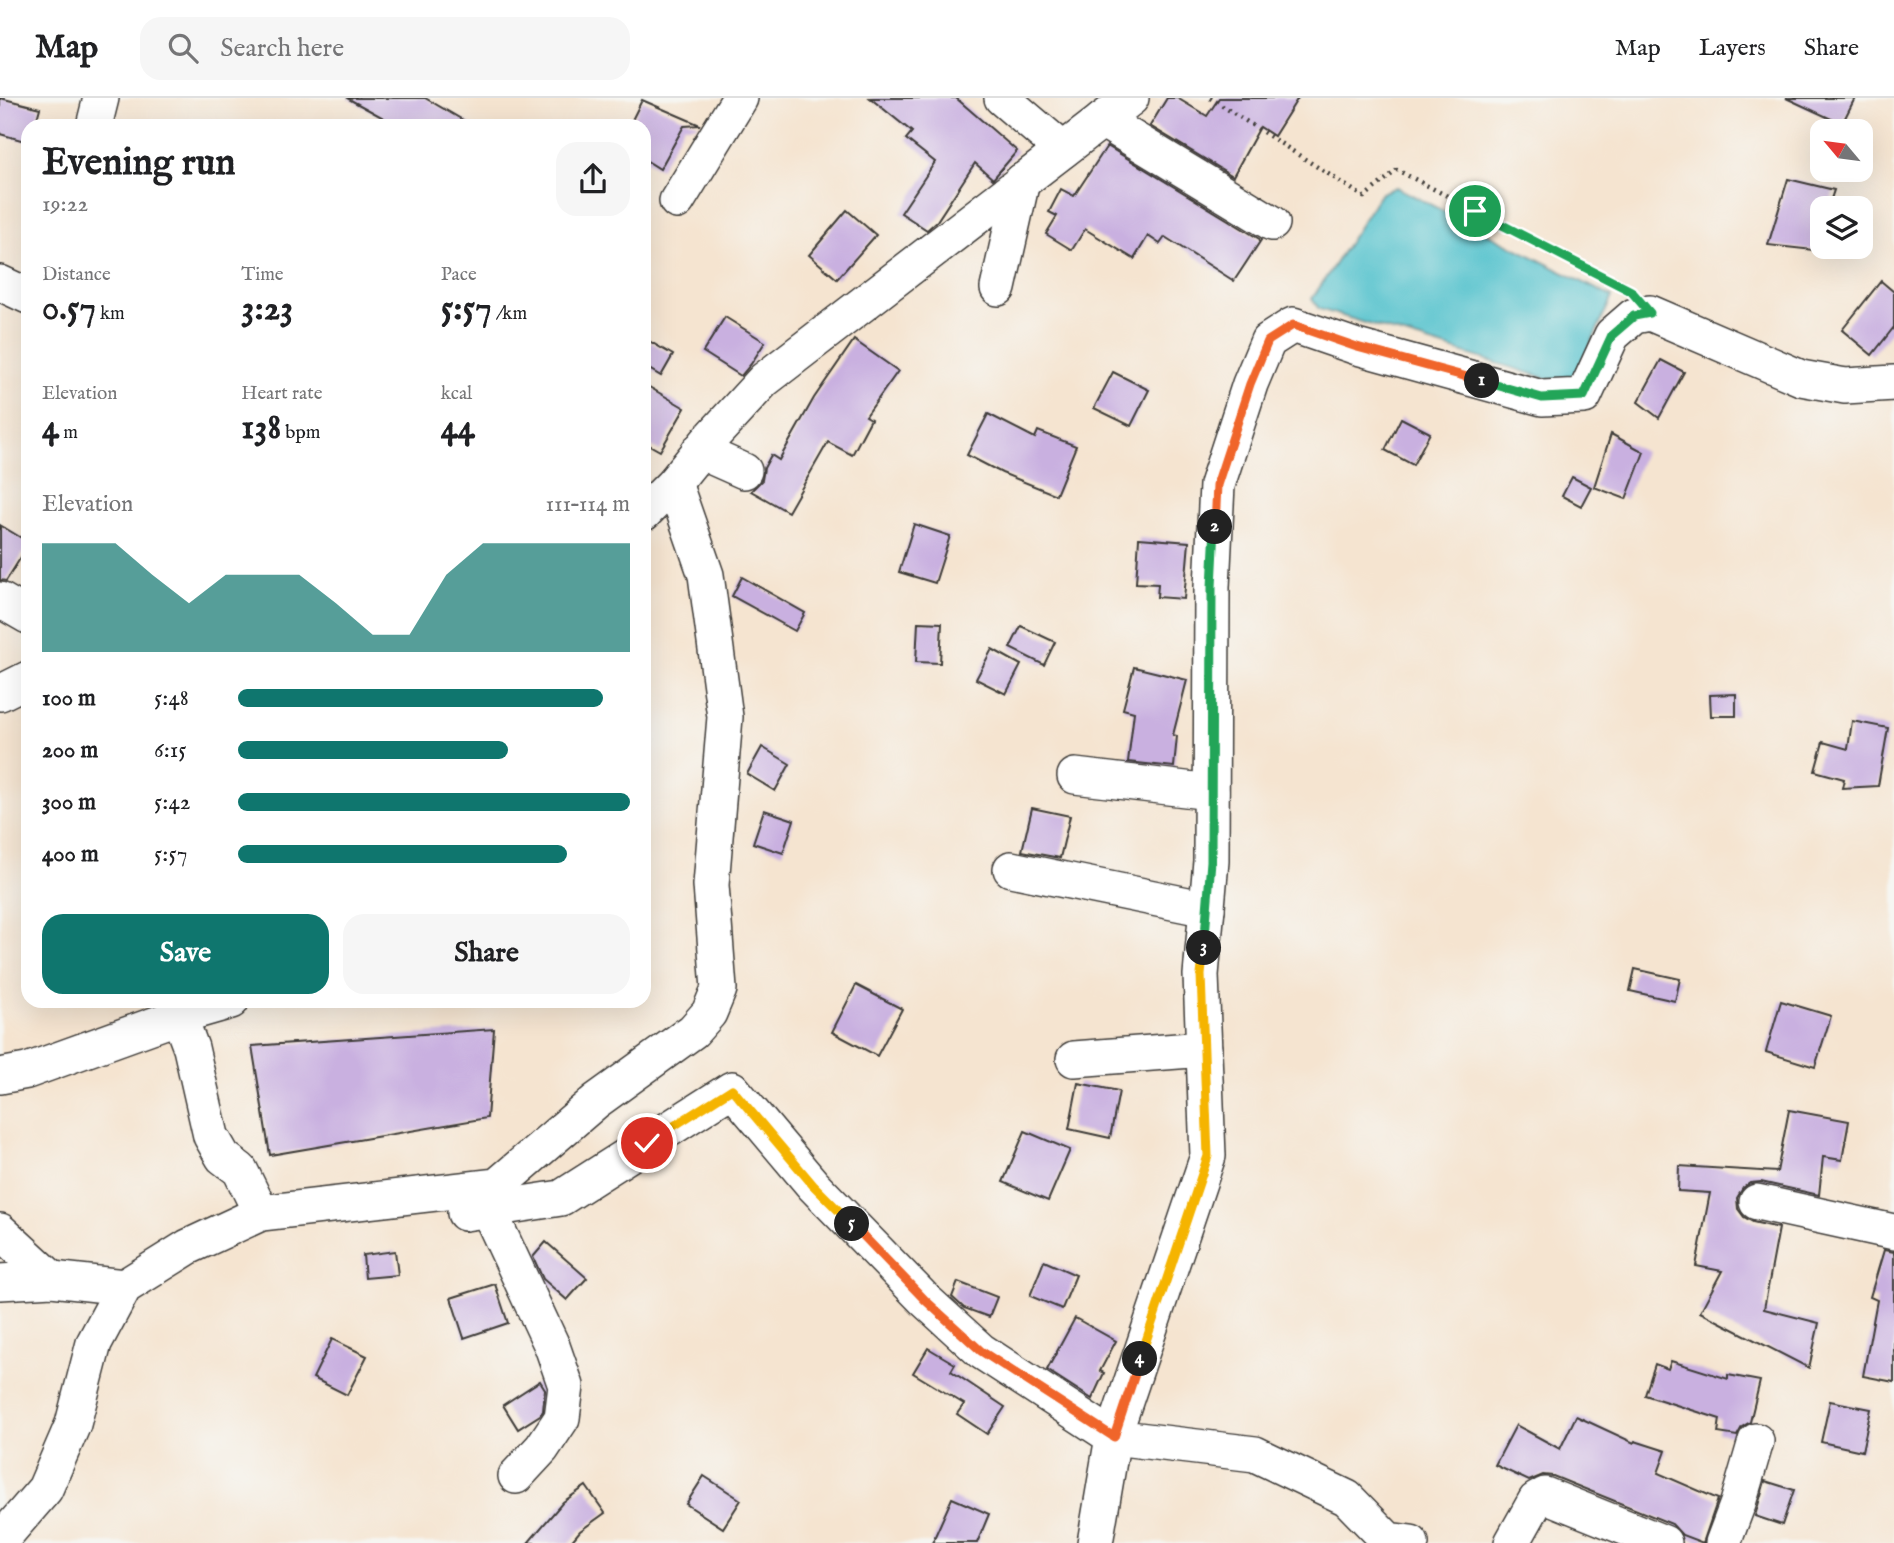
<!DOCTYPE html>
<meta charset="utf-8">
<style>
:root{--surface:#fff;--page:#f6f6f6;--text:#202124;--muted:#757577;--line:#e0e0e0;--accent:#0f766e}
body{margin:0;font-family:"IM FELL English",serif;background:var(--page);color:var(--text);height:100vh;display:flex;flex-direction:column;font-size:26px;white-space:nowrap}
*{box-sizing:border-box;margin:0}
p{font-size:23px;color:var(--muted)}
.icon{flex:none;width:38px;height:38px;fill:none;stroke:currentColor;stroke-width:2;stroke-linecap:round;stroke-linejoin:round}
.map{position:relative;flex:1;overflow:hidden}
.panel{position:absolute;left:21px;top:21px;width:630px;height:889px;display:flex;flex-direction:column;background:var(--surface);border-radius:21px;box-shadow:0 7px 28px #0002}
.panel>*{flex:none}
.needle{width:46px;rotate:299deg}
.fabs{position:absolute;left:1810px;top:21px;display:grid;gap:14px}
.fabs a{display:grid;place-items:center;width:63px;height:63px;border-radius:14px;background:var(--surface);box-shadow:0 7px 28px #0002;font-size:35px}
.pin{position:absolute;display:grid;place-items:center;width:60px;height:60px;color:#fff;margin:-30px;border:4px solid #fff;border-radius:50%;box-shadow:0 2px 7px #0007}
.km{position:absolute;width:35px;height:35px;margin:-18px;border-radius:50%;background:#222;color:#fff;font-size:19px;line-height:35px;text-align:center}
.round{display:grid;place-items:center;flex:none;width:74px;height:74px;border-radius:21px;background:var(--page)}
.headline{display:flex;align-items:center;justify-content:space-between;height:119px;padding:0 21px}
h1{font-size:38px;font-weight:700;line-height:52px}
.metrics{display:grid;grid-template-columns:repeat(3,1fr);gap:10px;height:119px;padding:7px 21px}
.metrics div{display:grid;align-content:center}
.metrics b{font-size:35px;font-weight:700}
.metrics small{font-size:19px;font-weight:400}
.metrics p{font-size:19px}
.chart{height:196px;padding:14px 21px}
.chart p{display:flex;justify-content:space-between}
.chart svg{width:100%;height:126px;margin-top:7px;fill:var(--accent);opacity:.7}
.button{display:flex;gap:14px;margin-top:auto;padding:14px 21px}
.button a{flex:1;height:80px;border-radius:21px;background:var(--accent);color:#fff;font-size:28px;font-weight:700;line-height:80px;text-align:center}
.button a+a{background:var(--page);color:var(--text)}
ul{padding:0 21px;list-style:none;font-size:23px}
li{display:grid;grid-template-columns:112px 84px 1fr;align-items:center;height:52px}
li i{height:18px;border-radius:9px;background:var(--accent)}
header{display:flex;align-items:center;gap:42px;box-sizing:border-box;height:98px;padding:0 35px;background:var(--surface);border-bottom:2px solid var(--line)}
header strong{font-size:33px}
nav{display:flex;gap:38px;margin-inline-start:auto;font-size:24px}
.search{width:490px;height:63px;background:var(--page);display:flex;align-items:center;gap:18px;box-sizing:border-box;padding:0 24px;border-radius:21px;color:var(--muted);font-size:26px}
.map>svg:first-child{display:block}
.water{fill:#55c2cd;stroke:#386f74;stroke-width:2}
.building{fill:#c9b0e0}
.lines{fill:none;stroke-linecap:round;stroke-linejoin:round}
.minor-casing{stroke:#3d3a37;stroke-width:38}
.path{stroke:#3d3a37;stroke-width:4.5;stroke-dasharray:2 5;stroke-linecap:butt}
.minor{stroke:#fff;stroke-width:35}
.split-1-casing{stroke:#fff;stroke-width:14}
.split-2-casing{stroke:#fff;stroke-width:14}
.split-3-casing{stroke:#fff;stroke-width:14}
.split-4-casing{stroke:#fff;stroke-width:14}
.split-5-casing{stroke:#fff;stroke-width:14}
.split-6-casing{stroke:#fff;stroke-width:14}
.split-1{stroke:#22a559;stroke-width:9}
.split-2{stroke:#f0652b;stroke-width:9}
.split-3{stroke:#22a559;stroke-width:9}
.split-4{stroke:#f5b400;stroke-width:9}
.split-5{stroke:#f0652b;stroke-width:9}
.split-6{stroke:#f5b400;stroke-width:9}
</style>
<header>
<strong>Map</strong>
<div class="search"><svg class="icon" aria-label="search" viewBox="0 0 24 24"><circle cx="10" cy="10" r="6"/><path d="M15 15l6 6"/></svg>Search here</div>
<nav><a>Map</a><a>Layers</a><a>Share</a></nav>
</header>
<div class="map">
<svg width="1894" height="1445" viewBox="0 0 1894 1445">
<rect width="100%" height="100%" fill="#f6f6f2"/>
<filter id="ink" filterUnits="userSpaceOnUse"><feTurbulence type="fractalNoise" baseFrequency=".0143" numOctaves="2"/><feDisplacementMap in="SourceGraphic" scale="14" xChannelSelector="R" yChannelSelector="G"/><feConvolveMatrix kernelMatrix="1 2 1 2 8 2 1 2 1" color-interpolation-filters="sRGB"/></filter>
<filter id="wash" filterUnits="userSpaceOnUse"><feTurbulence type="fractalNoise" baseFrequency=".00686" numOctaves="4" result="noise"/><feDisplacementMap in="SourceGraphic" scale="28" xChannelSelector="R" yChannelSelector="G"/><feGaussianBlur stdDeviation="1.57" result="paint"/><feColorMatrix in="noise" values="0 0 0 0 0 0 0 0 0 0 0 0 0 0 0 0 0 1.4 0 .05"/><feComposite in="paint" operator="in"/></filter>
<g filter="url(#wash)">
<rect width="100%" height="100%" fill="#f5e4d0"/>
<path class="water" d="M1396,89L1612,199L1572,288L1319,211L1312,201L1381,95Z"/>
<g id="blocks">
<g class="building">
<path d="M0,0L40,10L35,28H28V44L0,36Z"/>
<path d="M347,0H425L473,28H398Z"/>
<path d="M870,0H956L1017,53L993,81L975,65L937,123L927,132L901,115L935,64L906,41L912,34Z"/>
<path d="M1167,0H1177L1207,18L1219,0H1298L1274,38L1260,29L1233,78L1150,28Z"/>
<path d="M1786,0H1855L1842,26Z"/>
<path d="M642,2L700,27L684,28L660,71L644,61V28H629Z"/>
<path d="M1107,48L1261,142L1234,183L1165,139L1160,146L1148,138L1134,161L1085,131L1072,152L1046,136L1057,118L1049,114L1061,91L1074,98Z"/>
<path d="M1788,81L1834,92L1828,110H1822V128L1813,152L1768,147Z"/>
<path d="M847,112L876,137L837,181L809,157Z"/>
<path d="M1881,183L1894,194V229L1872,257L1842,232Z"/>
<path d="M725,219L765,244L751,266L741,278L703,254Z"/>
<path d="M644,240L673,257L661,278L644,268Z"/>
<path d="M854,242L898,273L866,318L871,321L852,357L828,344L788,414L751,393L762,382L764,370L771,357L779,362L814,300Z"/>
<path d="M1661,262L1684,274L1659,320L1638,304Z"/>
<path d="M1113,274L1149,292L1131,328L1094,310Z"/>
<path d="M644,286L685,310L660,353L644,344Z"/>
<path d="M988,316L1035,340L1038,333L1076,348L1056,397L1002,375L967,357Z"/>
<path d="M1401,320L1430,335L1413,367L1385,352Z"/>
<path d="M1611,336L1644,354L1626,401L1594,389Z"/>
<path d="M1572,379L1591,389L1581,408L1562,398Z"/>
<path d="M914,426L950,438L935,485L899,474Z"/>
<path d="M0,427L28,444V448L6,483L0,482Z"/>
<path d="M1139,440L1189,444L1184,501L1157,499L1158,486L1136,485Z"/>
<path d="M742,479L805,515L795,533L732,498Z"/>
<path d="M918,524L942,525L940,565L916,564Z"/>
<path d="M1021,528L1055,544L1044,567L1010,550Z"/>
<path d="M992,551L1021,567L1006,596L976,581Z"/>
<path d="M1134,569L1187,582L1173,637L1177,638L1174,669L1128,664L1134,614L1123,611Z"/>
<path d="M1736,596V618H1711L1710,597Z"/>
<path d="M1852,623L1888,630L1878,688L1842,690L1844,681L1815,673L1823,644L1848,651Z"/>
<path d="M762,649L790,666L775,693L747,676Z"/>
<path d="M1032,710L1070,718L1060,760L1022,753Z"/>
<path d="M764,712L794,722L783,755L753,745Z"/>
<path d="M1635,871L1680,881L1675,903L1630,893Z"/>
<path d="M856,887L902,911L877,958L832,934Z"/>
<path d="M1781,903L1831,918L1815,969L1766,954Z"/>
<path d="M494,931L487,1020L270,1057L252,948Z"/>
<path d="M1078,985L1119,993L1110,1040L1069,1031Z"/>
<path d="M1789,1012L1849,1023L1842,1062L1823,1059L1819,1097L1761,1084L1750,1085L1743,1090L1737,1100L1738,1111L1744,1119L1753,1124L1779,1130L1764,1211L1819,1225L1809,1270L1700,1214L1722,1173L1696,1168L1710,1095L1678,1093L1679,1068L1777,1074Z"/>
<path d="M1025,1033L1070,1052L1048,1103L1003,1084Z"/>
<path d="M546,1144L587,1180L567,1202L543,1181L533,1159Z"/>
<path d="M1884,1152L1894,1154V1284L1863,1278L1877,1202L1870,1199Z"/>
<path d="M395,1153L398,1177L365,1180L363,1157Z"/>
<path d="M1044,1163L1076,1177L1062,1211L1030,1198Z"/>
<path d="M958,1184L997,1199L989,1219L964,1210L952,1199Z"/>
<path d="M495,1186L508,1225L464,1240L451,1200Z"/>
<path d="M1075,1220L1116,1243L1100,1273L1104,1275L1092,1301L1047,1272Z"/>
<path d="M332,1241L367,1258L347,1297L313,1280Z"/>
<path d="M928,1250L955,1266L951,1273L1005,1309L987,1336L957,1316L964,1306L913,1275Z"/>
<path d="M1671,1263L1728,1281V1277L1760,1283L1750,1324L1742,1329L1737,1338L1718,1335L1720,1321L1645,1297L1655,1266L1668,1271Z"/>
<path d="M540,1283L545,1291L543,1313L540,1317L518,1331L503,1307Z"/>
<path d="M1830,1303L1871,1311L1862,1353L1821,1344Z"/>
<path d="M1576,1318L1634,1345L1635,1343L1666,1353L1658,1375L1718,1401L1703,1445L1682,1437L1672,1426L1553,1378L1543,1377L1529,1383L1495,1367L1516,1327L1560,1351Z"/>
<path d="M704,1378L741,1402L723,1430L686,1406Z"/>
<path d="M1765,1383L1794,1392L1782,1427L1755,1418Z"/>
<path d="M586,1388L605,1415L580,1433L570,1445H528L563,1404Z"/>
<path d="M952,1400L989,1416L977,1445H932Z"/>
</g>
</g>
</g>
<g filter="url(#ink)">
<use href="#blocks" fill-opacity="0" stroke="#3d3a37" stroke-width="2"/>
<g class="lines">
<g class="minor-casing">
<g id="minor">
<path d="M1002,0L1063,52"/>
<path d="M1102,22L1272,125"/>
<path d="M94,28L101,0"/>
<path d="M677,103L740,0"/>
<path d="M0,185L28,198"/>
<path d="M998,190L1022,83"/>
<path d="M699,353L744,373"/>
<path d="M644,415L674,385L708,343L764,282L1131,0"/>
<path d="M0,502L28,518"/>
<path d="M0,595L28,581"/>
<path d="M1075,678L1211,694"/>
<path d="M1011,771L1207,811"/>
<path d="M179,918L191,950L211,1038L223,1059L240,1072L261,1115"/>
<path d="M1074,961L1204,951"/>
<path d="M0,978L27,973L179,918L231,903"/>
<path d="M1757,1104L1894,1134"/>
<path d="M488,1111L552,1248L566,1288L562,1320L542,1350L516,1378"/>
<path d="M465,1115L561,1100L732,991L813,1087L925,1202L981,1253L1113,1339L1095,1445"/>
<path d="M0,1133L52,1181"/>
<path d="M0,1184L52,1181L124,1189"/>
<path d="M0,1443L45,1391L73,1326L94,1245L124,1189L188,1149L261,1115L497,1088L596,1003L693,933L709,915L719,891L711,787L725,619L706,477L674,385"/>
<path d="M1411,1445L1388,1442L1347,1400L1255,1356L1113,1339L1208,1058L1201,877L1211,763L1212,489L1217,387L1250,286L1268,243L1293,227L1357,249L1542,300L1584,298L1612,237L1634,218L1650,215L1801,280L1845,288L1894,285"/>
<path d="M1512,1445L1536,1402L1545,1397L1664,1445"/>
<path d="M1723,1445L1738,1405L1756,1343"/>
</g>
</g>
<path class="path" d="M1210,0L1364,99L1397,72L1625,190"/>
<use href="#minor" class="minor"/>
</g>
</g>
<g class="lines" filter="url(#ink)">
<g class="split-1-casing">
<path id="split-1" d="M1475,113L1631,193L1650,215L1634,218L1612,237L1584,298L1542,300L1482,283"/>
</g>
<g class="split-2-casing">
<path id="split-2" d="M1215,429L1217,387L1250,286L1268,243L1293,227L1357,249L1482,283"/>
</g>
<g class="split-3-casing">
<path id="split-3" d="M1204,850L1211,763L1212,489L1215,429"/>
</g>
<g class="split-4-casing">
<path id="split-4" d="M1140,1261L1208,1058L1201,877L1204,850"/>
</g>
<g class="split-5-casing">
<path id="split-5" d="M852,1126L925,1202L981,1253L1114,1339L1140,1261"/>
</g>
<g class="split-6-casing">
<path id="split-6" d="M647,1045L732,991L813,1087L852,1126"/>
</g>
<use href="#split-1" class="split-1"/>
<use href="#split-2" class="split-2"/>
<use href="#split-3" class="split-3"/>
<use href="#split-4" class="split-4"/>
<use href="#split-5" class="split-5"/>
<use href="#split-6" class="split-6"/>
</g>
</svg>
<div class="fabs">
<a><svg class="needle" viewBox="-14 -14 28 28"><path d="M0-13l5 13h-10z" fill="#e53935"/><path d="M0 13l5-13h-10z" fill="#757577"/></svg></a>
<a><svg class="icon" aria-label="layers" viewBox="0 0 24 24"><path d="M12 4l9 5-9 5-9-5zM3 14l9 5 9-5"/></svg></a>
</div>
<div class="pin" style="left:1475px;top:113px;background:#1e9e55"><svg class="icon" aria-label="arrive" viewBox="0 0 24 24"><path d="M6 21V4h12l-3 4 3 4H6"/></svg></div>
<div class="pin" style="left:647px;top:1045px;background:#d93025"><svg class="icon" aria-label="check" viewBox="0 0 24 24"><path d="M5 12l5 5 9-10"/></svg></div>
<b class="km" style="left:1482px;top:283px">1</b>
<b class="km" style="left:1215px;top:429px">2</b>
<b class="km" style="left:1204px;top:850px">3</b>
<b class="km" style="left:1140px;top:1261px">4</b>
<b class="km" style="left:852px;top:1126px">5</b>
<section class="panel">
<div class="headline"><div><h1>Evening run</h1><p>19:22</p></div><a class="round"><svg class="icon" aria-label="share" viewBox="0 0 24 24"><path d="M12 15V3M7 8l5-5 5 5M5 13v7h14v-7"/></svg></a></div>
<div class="metrics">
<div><p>Distance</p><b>0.57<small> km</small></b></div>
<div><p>Time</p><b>3:23</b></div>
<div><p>Pace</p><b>5:57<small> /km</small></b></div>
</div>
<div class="metrics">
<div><p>Elevation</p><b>4<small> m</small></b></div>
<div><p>Heart rate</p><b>138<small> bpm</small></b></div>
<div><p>kcal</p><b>44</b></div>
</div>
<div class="chart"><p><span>Elevation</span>111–114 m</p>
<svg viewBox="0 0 160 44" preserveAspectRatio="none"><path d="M0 44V6L10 6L20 6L30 17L40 27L50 17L60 17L70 17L80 27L90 38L100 38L110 17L120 6L130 6L140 6L150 6L160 6V44z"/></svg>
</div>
<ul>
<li><b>100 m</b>5:48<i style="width:93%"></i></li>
<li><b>200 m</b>6:15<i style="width:69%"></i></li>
<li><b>300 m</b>5:42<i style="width:100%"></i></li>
<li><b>400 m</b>5:57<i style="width:84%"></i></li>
</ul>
<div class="button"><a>Save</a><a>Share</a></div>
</section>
</div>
